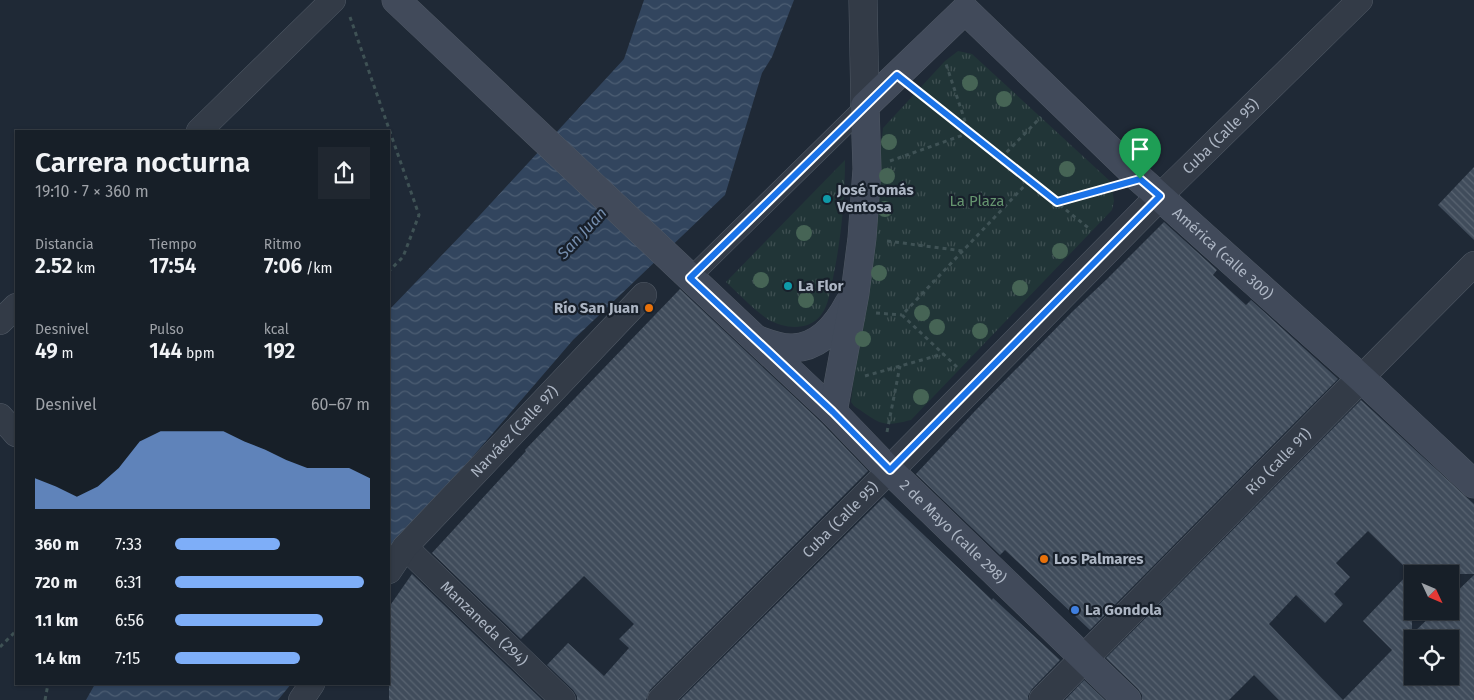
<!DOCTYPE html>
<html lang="es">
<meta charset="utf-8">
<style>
:root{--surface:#171f28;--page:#202730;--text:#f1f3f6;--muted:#9ea2a8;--line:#363d45;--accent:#7eaef8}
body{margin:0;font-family:"Fira Sans",sans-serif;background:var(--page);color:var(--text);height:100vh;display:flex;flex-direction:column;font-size:19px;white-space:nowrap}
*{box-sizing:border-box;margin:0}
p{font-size:16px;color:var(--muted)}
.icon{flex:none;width:28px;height:28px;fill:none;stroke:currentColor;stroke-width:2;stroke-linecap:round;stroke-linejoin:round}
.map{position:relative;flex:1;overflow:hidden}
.panel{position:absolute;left:15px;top:130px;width:375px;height:555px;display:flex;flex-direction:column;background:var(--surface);border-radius:0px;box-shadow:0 1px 4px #0004,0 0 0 1px var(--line)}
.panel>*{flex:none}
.needle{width:32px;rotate:134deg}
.fabs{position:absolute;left:1404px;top:565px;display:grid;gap:10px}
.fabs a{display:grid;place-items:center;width:55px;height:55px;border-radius:0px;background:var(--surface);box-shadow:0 1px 4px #0004,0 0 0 1px var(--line);font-size:25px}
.pin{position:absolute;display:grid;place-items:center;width:42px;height:42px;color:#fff;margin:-51px -21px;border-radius:50% 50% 50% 0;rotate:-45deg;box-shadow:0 0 5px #0007}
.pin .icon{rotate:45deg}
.round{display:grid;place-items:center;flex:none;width:52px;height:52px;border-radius:0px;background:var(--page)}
.head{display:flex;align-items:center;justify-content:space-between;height:85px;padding:0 20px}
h1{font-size:28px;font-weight:600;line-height:38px}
.figures{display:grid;grid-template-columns:repeat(3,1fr);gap:8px;height:85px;padding:5px 20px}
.figures div{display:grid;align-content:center}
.figures b{font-size:21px;font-weight:600}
.figures small{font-size:14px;font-weight:400}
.figures p{font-size:14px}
.chart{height:140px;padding:10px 20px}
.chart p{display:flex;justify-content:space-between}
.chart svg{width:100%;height:90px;margin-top:5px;fill:var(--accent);opacity:.7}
ul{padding:0 20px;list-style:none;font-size:16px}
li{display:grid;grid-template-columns:80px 60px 1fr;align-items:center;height:38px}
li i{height:12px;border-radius:6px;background:var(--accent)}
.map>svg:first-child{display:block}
.park{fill:url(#park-tufts)}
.water{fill:url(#water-waves)}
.building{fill:url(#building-back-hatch);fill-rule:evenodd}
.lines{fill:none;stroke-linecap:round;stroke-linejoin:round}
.pedestrian-casing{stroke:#505965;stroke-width:20}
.minor-casing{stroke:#505965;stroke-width:26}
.tertiary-casing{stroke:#505965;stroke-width:29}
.secondary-casing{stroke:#505965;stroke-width:29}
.path{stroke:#3f5255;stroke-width:3;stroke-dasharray:4 4;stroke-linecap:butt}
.pedestrian{stroke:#333b47;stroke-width:19}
.minor{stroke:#333b47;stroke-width:25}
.tertiary{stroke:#333b47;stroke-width:28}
.secondary{stroke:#414a5a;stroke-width:28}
.tree{fill:#466455}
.route-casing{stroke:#fff;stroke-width:10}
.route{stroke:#1a73e8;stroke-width:6}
.culture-dot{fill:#0f9aa8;stroke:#18202b;stroke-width:2}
.food-dot{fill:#e8710a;stroke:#18202b;stroke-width:2}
.shop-dot{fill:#3f7fe0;stroke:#18202b;stroke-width:2}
.labels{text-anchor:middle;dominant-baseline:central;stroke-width:4.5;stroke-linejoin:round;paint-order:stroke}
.street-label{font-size:15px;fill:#adb6c4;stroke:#18202b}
.poi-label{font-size:15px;font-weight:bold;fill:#adb6c4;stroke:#18202b;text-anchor:start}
.park-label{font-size:15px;fill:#65946f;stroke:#18202b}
.water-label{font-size:16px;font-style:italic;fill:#748dad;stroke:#18202b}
</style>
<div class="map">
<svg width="1474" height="700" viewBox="0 0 1474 700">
<defs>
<pattern id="park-tufts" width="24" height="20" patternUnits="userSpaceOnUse" patternTransform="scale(1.25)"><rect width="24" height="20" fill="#213537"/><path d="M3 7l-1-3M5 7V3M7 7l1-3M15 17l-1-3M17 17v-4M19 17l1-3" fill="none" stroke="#3f5052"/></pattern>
<pattern id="water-waves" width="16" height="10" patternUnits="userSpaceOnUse" patternTransform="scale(1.25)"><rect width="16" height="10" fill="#32455e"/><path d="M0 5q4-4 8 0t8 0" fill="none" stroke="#4d5e73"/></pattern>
<pattern id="building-back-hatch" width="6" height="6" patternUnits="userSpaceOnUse" patternTransform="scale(1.25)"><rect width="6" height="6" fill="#404c5b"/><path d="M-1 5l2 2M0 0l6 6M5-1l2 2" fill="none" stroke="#596471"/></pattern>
</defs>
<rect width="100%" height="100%" fill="#1f2936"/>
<g class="park">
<path d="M958,51L972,54L1111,182L1114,201L1112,210L911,420C880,428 880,423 854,406L851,402L883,128L945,61Z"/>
<path d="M845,160C845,201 841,239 833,278C830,290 829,305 821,315C809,331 785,329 769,320C756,312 738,293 726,282Z"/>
</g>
<g class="water">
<path d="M644,0H794L772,57L762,73L725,195L573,340L389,554V310L468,228L624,59Z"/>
<path d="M95,684H291L278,700H86Z"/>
</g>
<g class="building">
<path d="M1474,167V240L1438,205Z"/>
<path d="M1164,222L1217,270L1213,275L1246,305L1251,300L1338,379L1090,630L1005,550L1000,555L916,474L975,411L1072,312L1107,279Z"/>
<path d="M680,289L822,423L868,471L650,690L646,700H577V696L573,690L547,665L568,643L604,676L629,648L619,639L634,624L584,576L521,639L432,553L526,451L525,450Z"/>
<path d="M1361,400L1474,504V574H1412V634L1436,611H1450V598L1474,575V700H1279L1254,675L1229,700H1142V695L1138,689L1106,658ZM1368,531L1410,572L1363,621L1392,650L1343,700L1269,624L1296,595L1325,623L1343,604L1334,594L1350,577L1336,563ZM1412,639H1450V676H1412Z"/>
<path d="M884,497L992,600L993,598L1060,660L1032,689L1028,696V700H680Z"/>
<path d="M412,574L542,700H389V607Z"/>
<path d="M1084,680L1105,700H1065Z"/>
</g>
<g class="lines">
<g class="pedestrian-casing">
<path id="pedestrian" d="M690,278L865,106"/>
</g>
<g class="minor-casing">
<g id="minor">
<path d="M199,131L333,0"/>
<path id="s1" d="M1160,196L1360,0"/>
<path d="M0,322L16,306"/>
<path d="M1361,378L1474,264"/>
<path d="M0,416L16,434"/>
<path id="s2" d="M405,547L563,700"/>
<path id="s3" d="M389,571L405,547L644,295"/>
<path d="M301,700L312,684"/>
<path id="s4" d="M660,700L890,470"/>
</g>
</g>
<g class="tertiary-casing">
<g id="tertiary">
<path d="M863,0L865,106"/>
<path d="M890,470L1160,196"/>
<path id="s5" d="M1043,700L1361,378"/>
</g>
</g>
<g class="secondary-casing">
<g id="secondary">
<path id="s6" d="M396,0L833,412L882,463L1127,700"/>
<path d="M758,340C769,344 781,349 793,348C820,347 838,324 849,303"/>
<path id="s7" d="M833,412L855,293L862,238L867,169L865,106L965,10L1140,179L1361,378L1474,484"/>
</g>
</g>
<g class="path">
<path d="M350,17L419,215L403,257L389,271"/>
<path d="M916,90L1091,230"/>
<path d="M1001,158L1041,117"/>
<path d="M890,161L969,133L946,64"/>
<path d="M1058,202L1112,187"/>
<path d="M887,241L963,251"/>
<path d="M876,313L902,315"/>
<path d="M957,367L902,315L1029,181"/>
<path d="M865,376L943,354"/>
<path d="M887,432L900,366"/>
<path d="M0,647L16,631"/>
<path d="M45,700L48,684"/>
</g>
<use href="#pedestrian" class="pedestrian"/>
<use href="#minor" class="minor"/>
<use href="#tertiary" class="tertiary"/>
<use href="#secondary" class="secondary"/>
</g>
<g class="tree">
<circle cx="970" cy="83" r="8"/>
<circle cx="1004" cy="99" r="8"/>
<circle cx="889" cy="142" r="8"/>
<circle cx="1067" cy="169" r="8"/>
<circle cx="887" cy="176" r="8"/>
<circle cx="885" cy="209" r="8"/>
<circle cx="804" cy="233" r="8"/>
<circle cx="1060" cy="251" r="8"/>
<circle cx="879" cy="273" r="8"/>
<circle cx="761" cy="280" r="8"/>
<circle cx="1020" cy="288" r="8"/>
<circle cx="806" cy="300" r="8"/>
<circle cx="922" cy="313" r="8"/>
<circle cx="937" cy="327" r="8"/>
<circle cx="980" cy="331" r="8"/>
<circle cx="863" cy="339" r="8"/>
<circle cx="921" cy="397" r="8"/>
</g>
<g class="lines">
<g class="route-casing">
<path id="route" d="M897,75L1057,202L1140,179L1160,196L890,470L833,412L690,278Z"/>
</g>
<use href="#route" class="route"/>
</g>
<g class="culture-dot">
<circle cx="827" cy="199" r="5"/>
<circle cx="788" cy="286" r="5"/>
</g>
<g class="food-dot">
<circle cx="649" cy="308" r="5"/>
<circle cx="1044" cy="559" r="5"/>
</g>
<circle class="shop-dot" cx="1075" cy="610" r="5"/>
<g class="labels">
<g class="street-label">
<text stroke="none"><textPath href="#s1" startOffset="85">Cuba (Calle 95)</textPath></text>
<text stroke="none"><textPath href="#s7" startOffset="802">América (calle 300)</textPath></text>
<text stroke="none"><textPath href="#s3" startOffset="188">Narváez (Calle 97)</textPath></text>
<text stroke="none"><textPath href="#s5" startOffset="335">Río (calle 91)</textPath></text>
<text stroke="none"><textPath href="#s4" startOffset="255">Cuba (Calle 95)</textPath></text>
<text stroke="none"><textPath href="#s6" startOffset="770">2 de Mayo (calle 298)</textPath></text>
<text stroke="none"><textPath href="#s2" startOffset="110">Manzaneda (294)</textPath></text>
</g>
<g class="poi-label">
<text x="837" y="190">José Tomás<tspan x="837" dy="17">Ventosa</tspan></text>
<text x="798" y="286">La Flor</text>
<text x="639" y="308" text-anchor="end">Río San Juan</text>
<text x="1054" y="559">Los Palmares</text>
<text x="1085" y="610">La Gondola</text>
</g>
<g class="park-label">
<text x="977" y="201">La Plaza</text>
</g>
<g class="water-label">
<text transform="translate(582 233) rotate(-47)">San Juan</text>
</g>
</g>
</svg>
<div class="fabs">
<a><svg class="needle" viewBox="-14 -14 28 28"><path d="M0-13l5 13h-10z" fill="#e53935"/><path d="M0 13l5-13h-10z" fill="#9ea2a8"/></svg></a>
<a><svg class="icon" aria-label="locate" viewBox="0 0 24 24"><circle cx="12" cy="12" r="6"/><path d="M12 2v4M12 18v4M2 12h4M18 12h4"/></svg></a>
</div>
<div class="pin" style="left:1140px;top:179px;background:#1e9e55"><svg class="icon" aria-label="arrive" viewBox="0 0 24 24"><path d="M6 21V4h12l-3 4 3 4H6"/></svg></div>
<section class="panel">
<div class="head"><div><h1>Carrera nocturna</h1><p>19:10 · 7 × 360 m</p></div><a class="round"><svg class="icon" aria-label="share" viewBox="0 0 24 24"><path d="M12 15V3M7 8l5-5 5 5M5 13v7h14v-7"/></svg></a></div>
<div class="figures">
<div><p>Distancia</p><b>2.52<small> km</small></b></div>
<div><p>Tiempo</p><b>17:54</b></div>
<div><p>Ritmo</p><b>7:06<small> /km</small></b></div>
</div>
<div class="figures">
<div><p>Desnivel</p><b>49<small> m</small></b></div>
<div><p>Pulso</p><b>144<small> bpm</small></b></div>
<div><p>kcal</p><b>192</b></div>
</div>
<div class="chart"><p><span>Desnivel</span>60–67 m</p>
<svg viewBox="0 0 160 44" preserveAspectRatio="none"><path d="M0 44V29L10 33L20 38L30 33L40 24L50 11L60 6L70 6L80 6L90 6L100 11L110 15L120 20L130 24L140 24L150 24L160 29V44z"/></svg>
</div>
<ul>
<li><b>360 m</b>7:33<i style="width:54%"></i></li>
<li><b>720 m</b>6:31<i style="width:97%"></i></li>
<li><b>1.1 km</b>6:56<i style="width:76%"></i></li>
<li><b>1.4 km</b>7:15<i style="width:64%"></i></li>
</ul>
</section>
</div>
